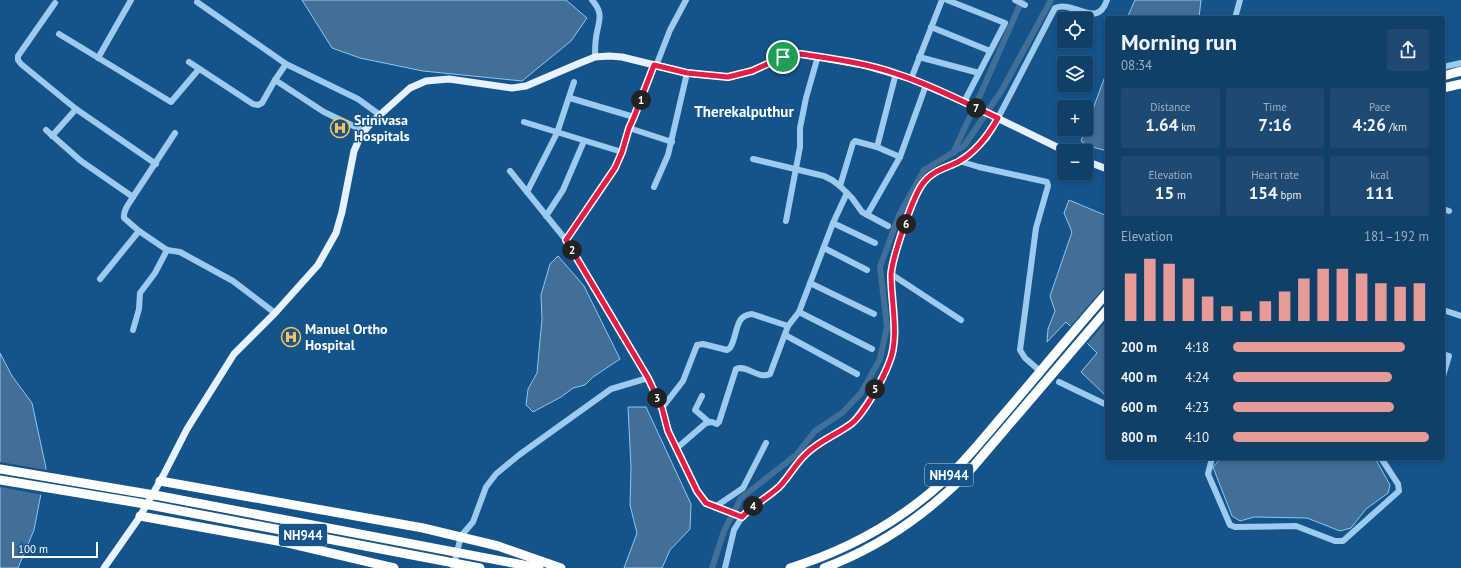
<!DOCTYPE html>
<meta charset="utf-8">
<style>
:root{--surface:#103f68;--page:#1e4a71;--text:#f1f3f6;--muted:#9cafc0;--line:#30587c;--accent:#e69b98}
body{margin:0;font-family:"PT Sans",sans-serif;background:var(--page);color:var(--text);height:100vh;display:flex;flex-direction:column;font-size:15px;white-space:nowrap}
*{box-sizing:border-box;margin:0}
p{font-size:13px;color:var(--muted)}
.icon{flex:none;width:22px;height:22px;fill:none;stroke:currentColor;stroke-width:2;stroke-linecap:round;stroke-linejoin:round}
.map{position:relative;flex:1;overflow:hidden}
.side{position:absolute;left:1105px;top:16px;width:340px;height:444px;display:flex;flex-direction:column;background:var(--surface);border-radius:4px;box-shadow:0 2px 6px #0003,0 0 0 1px var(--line)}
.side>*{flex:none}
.buttons{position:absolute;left:1057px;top:12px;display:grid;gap:8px}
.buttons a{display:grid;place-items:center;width:36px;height:36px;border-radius:4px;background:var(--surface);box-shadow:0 2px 6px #0003,0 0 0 1px var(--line);font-size:20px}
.scale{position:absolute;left:12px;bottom:10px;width:86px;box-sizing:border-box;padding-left:4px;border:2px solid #fff;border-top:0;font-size:11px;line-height:14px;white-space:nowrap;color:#fff;-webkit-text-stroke:3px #15548b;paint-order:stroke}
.pin{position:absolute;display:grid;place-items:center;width:34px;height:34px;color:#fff;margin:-17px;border:2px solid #fff;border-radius:50%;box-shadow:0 1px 4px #0007}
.km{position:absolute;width:20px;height:20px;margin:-10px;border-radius:50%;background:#222;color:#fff;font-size:11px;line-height:20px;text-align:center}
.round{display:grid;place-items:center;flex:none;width:42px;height:42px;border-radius:4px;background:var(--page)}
.overview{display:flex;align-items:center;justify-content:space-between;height:68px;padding:0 16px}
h1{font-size:22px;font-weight:700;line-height:30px}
.figures{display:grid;grid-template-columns:repeat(3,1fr);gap:6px;height:68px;padding:4px 16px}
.figures div{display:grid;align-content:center;border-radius:4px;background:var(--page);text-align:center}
.figures b{font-size:17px;font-weight:700}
.figures small{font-size:11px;font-weight:400}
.figures p{font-size:11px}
.chart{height:112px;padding:8px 16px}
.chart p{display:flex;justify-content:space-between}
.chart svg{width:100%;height:72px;margin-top:4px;stroke:var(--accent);stroke-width:6}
ul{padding:0 16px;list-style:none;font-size:13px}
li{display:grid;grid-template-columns:64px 48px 1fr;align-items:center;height:30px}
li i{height:10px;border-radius:5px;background:var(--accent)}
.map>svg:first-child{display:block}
.water{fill:#416f98;stroke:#8fc7f3}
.pier{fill:#15548b}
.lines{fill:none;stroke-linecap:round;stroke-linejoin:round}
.canal{stroke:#416f98;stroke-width:6}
.minor{stroke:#9dcbf0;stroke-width:6}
.major{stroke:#e6f2ff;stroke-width:7}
.highway{stroke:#fff;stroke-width:9}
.route-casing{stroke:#fff;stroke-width:8}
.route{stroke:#e11d48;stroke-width:5}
.labels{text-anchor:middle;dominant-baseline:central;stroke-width:3;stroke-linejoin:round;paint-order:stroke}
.shield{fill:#15548b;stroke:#b9ccdc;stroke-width:1}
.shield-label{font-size:13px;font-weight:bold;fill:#fff}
.poi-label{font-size:14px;font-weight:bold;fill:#fff;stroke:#15548b;text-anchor:start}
.neighbourhood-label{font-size:15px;font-weight:bold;fill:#fff;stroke:#15548b}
</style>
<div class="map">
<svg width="1461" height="568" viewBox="0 0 1461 568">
<rect width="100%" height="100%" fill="#15548b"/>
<g class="water">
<path d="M302,0H566L587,18L571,41L522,81L423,71L360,58L332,48Z"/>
<path d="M1135,0H1201L1199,18H1127Z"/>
<path d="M1107,71V151L1089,146L1081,141Z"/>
<path d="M1069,200L1107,216V397L1081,372L1097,353L1066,322L1047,342L1048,329L1055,311L1050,296L1072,232L1064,213Z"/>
<path d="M558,256L584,286L620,359L593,377L585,385L573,388L561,397L533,412L526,405L528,389L537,373L542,319L541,295L550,264Z"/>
<path d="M0,353L12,376L32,403L46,468L34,530L18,568H0Z"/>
<path d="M628,407H646L691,504L690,529L670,550L662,568H624L637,533L630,505L631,467Z"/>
<path d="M1221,458H1375L1390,485L1388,493L1366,509L1351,528L1340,531L1307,518L1254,517L1240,521L1232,516L1213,467Z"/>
</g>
<g class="pier">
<path d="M1107,284V320L1086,345L1069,328Z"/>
<path d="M0,462L47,470L43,495L0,487Z"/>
</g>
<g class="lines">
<g class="canal">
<path d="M953,153L981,93L1022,0"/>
<path d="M712,568L724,531L741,498L796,455L815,431L842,413L861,393L880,359L887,327L880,267L899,215L924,170L964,146L1002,90L1051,0"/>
</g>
<g class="minor">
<path d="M592,0C605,15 598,21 596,38C595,45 595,51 595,57"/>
<path d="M947,0L1005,23L964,102"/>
<path d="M1015,0L1025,5"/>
<path d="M197,2L286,64L358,99L380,115"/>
<path d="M55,3L18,56V60L21,64L76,109L156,164"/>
<path d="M1235,18L1240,0"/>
<path d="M931,27L990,51"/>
<path d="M59,34L171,102L199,69"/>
<path d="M919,57L979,73"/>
<path d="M98,58L131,0"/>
<path d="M189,62L253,104L258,105L262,103L275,80L286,64"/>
<path d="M656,66L670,30L686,0"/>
<path d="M1443,67L1461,63"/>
<path d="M896,73L877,147L900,157"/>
<path d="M911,79L942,0"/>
<path d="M275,80L324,112L364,131"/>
<path d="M570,98L634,117"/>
<path d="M524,122L622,152"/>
<path d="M629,128L672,142"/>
<path d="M46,130L81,161L133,197C129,204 123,210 124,218L139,231L167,250L180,252L233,281L275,313"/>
<path d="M52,136L76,109"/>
<path d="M877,147L855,141L853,143L840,186L852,198L862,212L888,226"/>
<path d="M753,159L824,176L832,180L840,186"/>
<path d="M959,161L979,167L1047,182L1048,186L1036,228L1020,350L1025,358L1040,371"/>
<path d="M510,171L566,240L648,378L662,408L668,431L697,491L706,503L742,517"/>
<path d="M654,187L668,155L687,73"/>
<path d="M527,192L557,133L574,82"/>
<path d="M133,197L175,133"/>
<path d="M1443,209L1449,211"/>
<path d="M867,215L900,157L926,85"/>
<path d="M546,216L563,190L584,141"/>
<path d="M786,221L800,147V128L806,98L818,56"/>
<path d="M833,223L875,243"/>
<path d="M566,240L615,167L622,152L629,128L634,117L654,65"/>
<path d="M824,248L867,270"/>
<path d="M891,274L961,320"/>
<path d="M100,279L139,231"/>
<path d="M810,283L874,314"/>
<path d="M1443,310L1461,316"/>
<path d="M799,312L872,349"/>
<path d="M133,330L139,309L140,293L155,273L167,250"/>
<path d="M785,335L857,374"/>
<path d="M1443,354L1449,356L1443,376"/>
<path d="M1059,382L1107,405"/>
<path d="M702,396L695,410L709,422"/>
<path d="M662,408L683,381L697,345L703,344L727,350L730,348C738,336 734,315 752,314L788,326"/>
<path d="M677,448L706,423L712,422L717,424L719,422L736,369C747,364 758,380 770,374L788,326L799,312L833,223L847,193"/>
<path d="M1212,458L1208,474L1230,525L1235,527L1296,526L1335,541H1343L1399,491L1398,484L1381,458"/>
<path d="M715,507L743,488L766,443"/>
<path d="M453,568L461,536L473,522L486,487L496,474L519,455L611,389L648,378"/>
<path d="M725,568L734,530L742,517L750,508L780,486L805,454L820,442L835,434L853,422L873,394L889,363L893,353L894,339L891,274L895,255L911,205L924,182L938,170L959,161L969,154L987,138L998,118L1055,8C1075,0 1097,30 1107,0"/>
</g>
<g class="major">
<path d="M1086,161L1107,169"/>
<path d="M104,568L139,518L163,476L187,429L234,354L275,313L318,265L336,233L342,212L354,151L361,135L372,122L410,88L426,81L449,79L512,88L526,86L580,63L595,57L609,56L622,57L687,73L728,77L752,71L783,57L801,54L863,65L911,79L964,102L1065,151"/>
</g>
<g class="highway">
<path d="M1443,76L1461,71"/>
<path d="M1443,88L1461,84"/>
<path d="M0,469L160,496L539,568"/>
<path d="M0,480L139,503L480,568"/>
<path d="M160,481L423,528L498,546L561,568"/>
<path d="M140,516L288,543L394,568"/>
<path d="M790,568C848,550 903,519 947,478C968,458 986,435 1005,413C1039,373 1073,332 1107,293"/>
<path d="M824,568C880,547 931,511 972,468L1107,310"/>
</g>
</g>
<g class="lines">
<g class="route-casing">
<path id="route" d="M801,54C833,59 866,63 897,74C932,85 965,103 998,118C988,136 976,152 958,162C946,168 932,171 924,182C913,194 892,259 891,275C891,303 900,337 889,363C883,379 864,414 851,424C836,435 819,441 806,454C796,463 789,477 779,487C767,498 753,505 742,517L706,503L697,491L668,431L662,408L648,378L566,240L615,168L622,152L629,128L634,117L654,65L687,73L728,77L752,71L783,57Z"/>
</g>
<use href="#route" class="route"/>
</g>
<defs>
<g id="hospital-ring" transform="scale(1)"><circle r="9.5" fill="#15548b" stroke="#ffc05c" stroke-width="1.5"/><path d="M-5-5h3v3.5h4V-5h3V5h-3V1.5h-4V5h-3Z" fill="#ffc05c"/></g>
</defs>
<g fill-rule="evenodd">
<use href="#hospital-ring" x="340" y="128"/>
<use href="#hospital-ring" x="291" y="337"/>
</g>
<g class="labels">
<g class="shield">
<rect x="925" y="464" width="48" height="22" rx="3"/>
<rect x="279" y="524" width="48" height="22" rx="3"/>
</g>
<g class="shield-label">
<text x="949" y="475">NH944</text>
<text x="303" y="535">NH944</text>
</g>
<g class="poi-label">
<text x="354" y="120">Srinivasa<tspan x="354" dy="16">Hospitals</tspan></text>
<text x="305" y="329">Manuel Ortho<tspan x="305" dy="16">Hospital</tspan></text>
</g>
<g class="neighbourhood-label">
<text x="744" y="111">Therekalputhur</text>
</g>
</g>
</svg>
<div class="buttons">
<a><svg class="icon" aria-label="locate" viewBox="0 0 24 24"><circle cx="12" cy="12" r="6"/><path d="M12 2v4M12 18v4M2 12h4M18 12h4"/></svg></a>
<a><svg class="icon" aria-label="layers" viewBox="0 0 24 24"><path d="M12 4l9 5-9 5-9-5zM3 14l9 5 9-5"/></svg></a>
<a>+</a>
<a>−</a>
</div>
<div class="scale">100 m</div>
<div class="pin" style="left:783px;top:57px;background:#1e9e55"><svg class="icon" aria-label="arrive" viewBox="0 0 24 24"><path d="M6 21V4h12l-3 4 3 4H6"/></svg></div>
<b class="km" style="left:641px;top:100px">1</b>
<b class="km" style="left:572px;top:250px">2</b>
<b class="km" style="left:657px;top:398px">3</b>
<b class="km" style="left:753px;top:506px">4</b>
<b class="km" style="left:875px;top:389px">5</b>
<b class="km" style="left:906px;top:224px">6</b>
<b class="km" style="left:976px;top:108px">7</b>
<section class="side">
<div class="overview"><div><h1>Morning run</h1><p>08:34</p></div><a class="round"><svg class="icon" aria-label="share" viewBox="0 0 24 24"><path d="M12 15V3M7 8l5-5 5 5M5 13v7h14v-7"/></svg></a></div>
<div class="figures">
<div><p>Distance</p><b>1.64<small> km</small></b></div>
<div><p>Time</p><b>7:16</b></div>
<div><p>Pace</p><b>4:26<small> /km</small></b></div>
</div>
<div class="figures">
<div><p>Elevation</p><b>15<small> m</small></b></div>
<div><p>Heart rate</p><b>154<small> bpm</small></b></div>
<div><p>kcal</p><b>111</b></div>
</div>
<div class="chart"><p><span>Elevation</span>181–192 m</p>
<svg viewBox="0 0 160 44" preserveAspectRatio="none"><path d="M5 44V15M15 44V6M25 44V9M35 44V18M45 44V29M55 44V35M65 44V38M75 44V32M85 44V26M95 44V18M105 44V12M115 44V12M125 44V15M135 44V21M145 44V23M155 44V21"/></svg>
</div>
<ul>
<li><b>200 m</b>4:18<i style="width:88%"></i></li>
<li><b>400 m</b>4:24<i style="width:81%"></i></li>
<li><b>600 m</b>4:23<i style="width:82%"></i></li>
<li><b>800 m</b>4:10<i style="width:100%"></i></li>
</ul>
</section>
</div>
